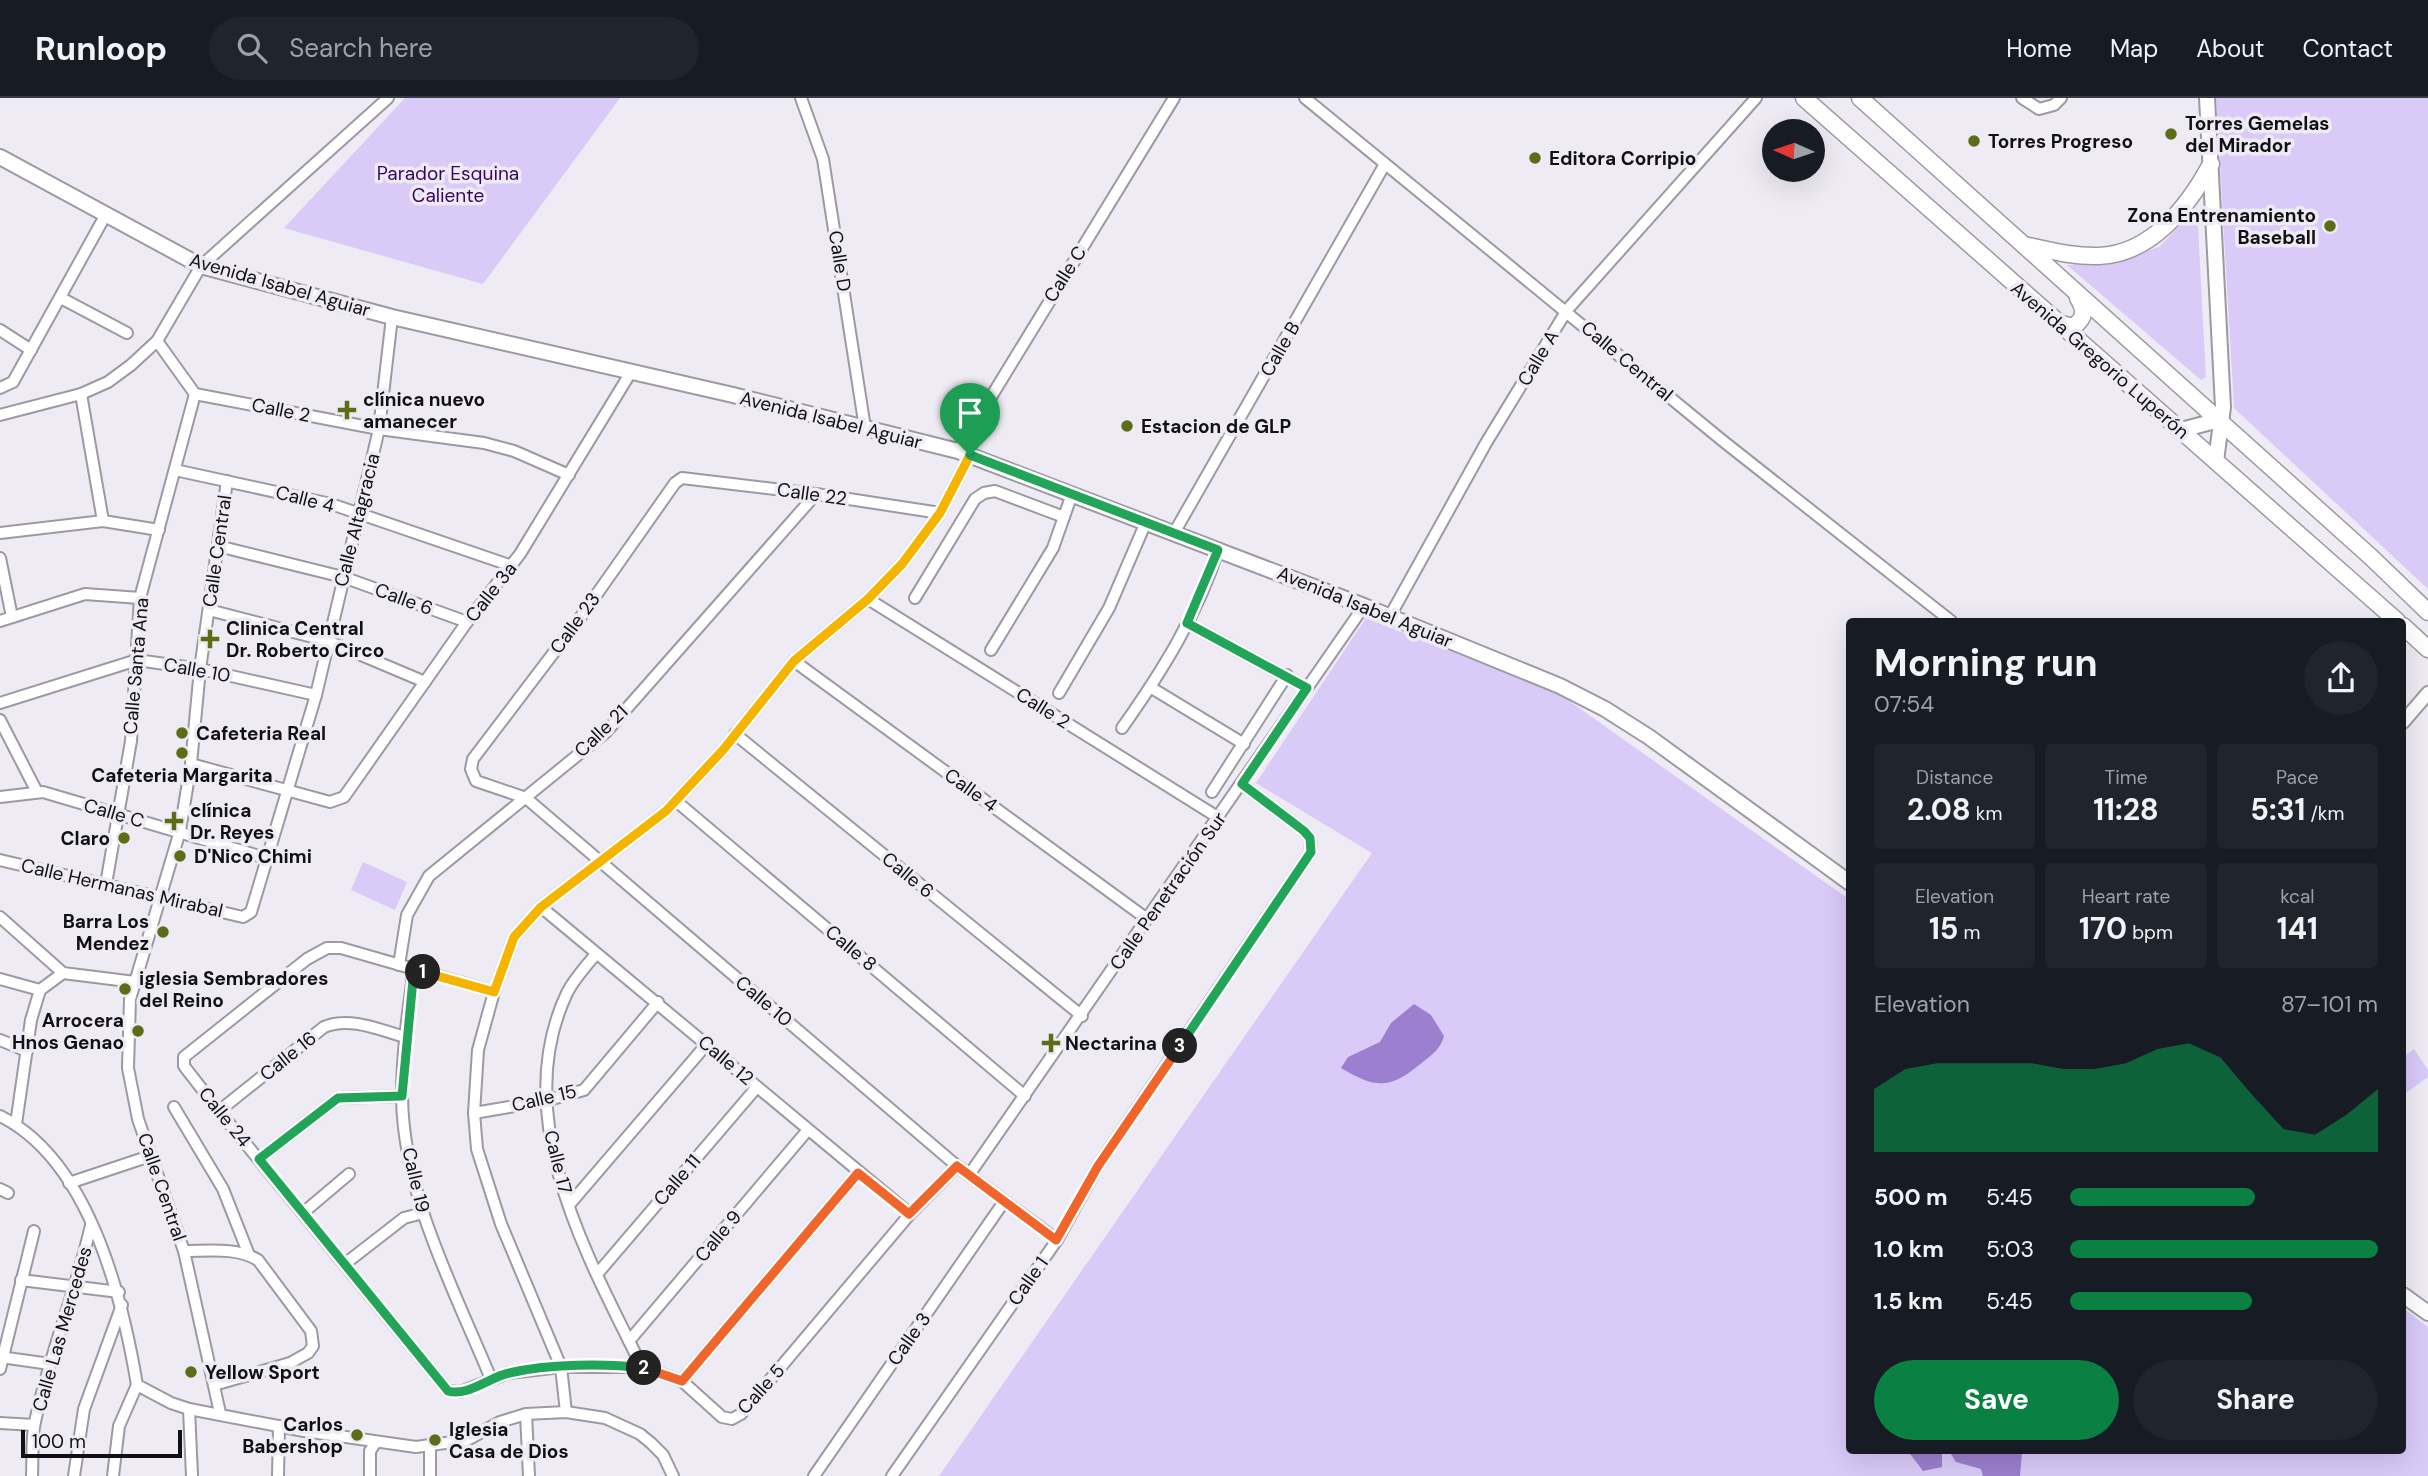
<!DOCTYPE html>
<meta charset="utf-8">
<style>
:root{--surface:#171b24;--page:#20242c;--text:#f1f3f6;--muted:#9ea1a6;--line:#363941;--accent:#0b8043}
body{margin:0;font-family:"DM Sans",sans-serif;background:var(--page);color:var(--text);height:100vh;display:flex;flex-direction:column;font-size:26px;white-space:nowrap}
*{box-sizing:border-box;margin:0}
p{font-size:23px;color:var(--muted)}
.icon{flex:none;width:38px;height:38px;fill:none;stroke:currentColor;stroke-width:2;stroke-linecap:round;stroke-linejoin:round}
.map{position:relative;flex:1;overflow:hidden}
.panel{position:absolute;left:1846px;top:520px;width:560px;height:836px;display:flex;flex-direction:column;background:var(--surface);border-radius:7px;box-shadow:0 7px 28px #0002}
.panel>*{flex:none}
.needle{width:46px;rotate:273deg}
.controls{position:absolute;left:1762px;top:21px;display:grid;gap:14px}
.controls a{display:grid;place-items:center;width:63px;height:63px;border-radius:50%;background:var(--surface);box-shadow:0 7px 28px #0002;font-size:35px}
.scale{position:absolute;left:21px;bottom:18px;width:161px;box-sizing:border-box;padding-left:7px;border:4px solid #111014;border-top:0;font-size:19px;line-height:24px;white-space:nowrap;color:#111014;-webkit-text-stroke:5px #eeebf4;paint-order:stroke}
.pin{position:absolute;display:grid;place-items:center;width:60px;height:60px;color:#fff;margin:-72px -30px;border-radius:50% 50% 50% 0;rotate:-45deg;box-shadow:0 0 7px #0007}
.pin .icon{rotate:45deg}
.km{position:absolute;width:35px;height:35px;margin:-18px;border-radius:50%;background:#222;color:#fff;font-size:19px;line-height:35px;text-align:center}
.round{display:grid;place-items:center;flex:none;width:74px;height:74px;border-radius:37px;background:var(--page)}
.head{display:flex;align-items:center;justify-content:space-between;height:119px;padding:0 28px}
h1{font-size:38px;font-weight:700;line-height:52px}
.metrics{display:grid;grid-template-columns:repeat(3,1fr);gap:10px;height:119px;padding:7px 28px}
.metrics div{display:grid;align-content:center;border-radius:7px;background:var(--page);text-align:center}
.metrics b{font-size:30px;font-weight:700}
.metrics small{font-size:19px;font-weight:400}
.metrics p{font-size:19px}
.chart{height:196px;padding:14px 28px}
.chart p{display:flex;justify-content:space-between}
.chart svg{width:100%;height:126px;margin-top:7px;fill:var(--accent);opacity:.7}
.cta{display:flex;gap:14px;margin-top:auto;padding:14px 28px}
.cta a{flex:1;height:80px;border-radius:42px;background:var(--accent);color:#fff;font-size:28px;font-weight:700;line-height:80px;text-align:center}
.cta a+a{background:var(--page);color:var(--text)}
ul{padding:0 28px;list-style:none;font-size:23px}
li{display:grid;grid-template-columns:112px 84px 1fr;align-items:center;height:52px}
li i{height:18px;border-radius:9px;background:var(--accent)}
header{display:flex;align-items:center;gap:42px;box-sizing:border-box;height:98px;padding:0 35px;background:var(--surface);border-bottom:2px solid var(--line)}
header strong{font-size:33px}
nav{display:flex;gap:38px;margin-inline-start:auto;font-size:24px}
.search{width:490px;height:63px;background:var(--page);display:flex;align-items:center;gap:18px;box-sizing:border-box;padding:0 24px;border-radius:38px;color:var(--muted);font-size:26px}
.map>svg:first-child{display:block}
.green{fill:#d9caf8}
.water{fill:#9c7fce}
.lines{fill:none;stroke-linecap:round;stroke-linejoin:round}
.minor-casing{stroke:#9c99a2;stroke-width:14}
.tertiary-casing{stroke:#9c99a2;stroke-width:16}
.secondary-casing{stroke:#9c99a2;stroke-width:18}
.primary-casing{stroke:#9c99a2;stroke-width:19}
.minor{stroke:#fff;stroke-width:10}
.tertiary{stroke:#fff;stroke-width:12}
.secondary{stroke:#fff;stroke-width:14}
.primary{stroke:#fff;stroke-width:16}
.split-1-casing{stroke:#fff;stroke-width:14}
.split-2-casing{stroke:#fff;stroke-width:14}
.split-3-casing{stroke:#fff;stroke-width:14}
.split-4-casing{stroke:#fff;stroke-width:14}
.split-1{stroke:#f5b400;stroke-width:9}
.split-2{stroke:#22a559;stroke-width:9}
.split-3{stroke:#f0652b;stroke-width:9}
.split-4{stroke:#22a559;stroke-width:9}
.poi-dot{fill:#5c6c17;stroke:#eeebf4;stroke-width:2.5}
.labels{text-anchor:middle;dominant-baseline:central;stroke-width:7;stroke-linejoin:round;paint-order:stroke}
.poi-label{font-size:19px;font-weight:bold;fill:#111014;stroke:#eeebf4;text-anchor:start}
.park-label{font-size:19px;fill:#380467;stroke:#eeebf4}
.street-label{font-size:19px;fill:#111014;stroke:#eeebf4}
</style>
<header>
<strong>Runloop</strong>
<div class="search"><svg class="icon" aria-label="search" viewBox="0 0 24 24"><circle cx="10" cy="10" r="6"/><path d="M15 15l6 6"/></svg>Search here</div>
<nav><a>Home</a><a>Map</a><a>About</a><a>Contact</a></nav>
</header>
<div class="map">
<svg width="2428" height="1378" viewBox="0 0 2428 1378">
<rect width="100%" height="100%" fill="#eeebf4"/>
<g class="green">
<path d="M405,0H620L483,186L284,130Z"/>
<path d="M2216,0H2428V491L2234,310Z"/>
<path d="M2197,110L2206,279L2201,282L2067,167L2120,162L2159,149Z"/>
<path d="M1366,520L1558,595L1850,802V1353H2403V1210L2428,1229V1378H939L1372,755L1256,685Z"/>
<path d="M363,764L407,784L395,812L351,792Z"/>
<path d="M2414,951L2428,972V979L2403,997V959Z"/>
</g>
<g class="water">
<path d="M1414,906L1431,917L1444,938C1441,950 1433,956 1424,963C1391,991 1378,992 1341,970L1348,959L1380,944L1391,925Z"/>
<path d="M1908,1353H1942V1369L1923,1373Z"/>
<path d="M1949,1353H2022L2020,1378H1983L1981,1371L1956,1364Z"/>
</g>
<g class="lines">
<g class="minor-casing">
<g id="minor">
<path d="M801,0L823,61L865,330"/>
<path d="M1305,0L1723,343L1951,523"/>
<path d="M2022,0L2039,11L2054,7L2061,0"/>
<path d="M61,200L127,235"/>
<path d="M0,232L31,252"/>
<path d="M157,243L195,296"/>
<path d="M0,290L13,284L105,118"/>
<path d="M81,296L103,423"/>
<path d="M195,296L379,331L484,345L514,353L569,377"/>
<path d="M0,317L81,296L108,284L131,267L157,243L201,168L388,0"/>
<path d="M958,353L1174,0"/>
<path d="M175,372L331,406L512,468"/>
<path d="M940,415L816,396L682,380L675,385L580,520L473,661L471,671L476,683L526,700L957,1068L1057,1142"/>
<path d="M0,435L103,423L159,432"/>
<path d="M1174,435L1385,66"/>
<path d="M218,448L343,479L467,524"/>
<path d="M0,460L12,519"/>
<path d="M915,500L975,401L984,395L995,393L1064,419"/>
<path d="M868,501L1219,720"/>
<path d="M209,512L328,543L425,584"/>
<path d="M1390,518L1486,345L1567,212L1756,0"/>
<path d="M0,523L85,496L140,500"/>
<path d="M1187,525L1307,590"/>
<path d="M991,552L1053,450L1072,396"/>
<path d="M794,563L1147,821"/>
<path d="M1150,589L1244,646"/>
<path d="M1059,595L1109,510L1146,424"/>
<path d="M0,605L137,562L200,571L316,597"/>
<path d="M0,622L37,694"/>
<path d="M1122,630C1161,575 1198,516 1218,452"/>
<path d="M735,636L1082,918"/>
<path d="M191,666L330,704L344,699L467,524L520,456L631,274"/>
<path d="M1212,694L1287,577"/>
<path d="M0,699L43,694L266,760"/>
<path d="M676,703L1025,998"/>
<path d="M0,762L243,819L251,814L316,597L379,331L392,219"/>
<path d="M106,786L131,643L140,500L195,296"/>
<path d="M541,809L910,1116"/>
<path d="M0,819L63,875L135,884"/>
<path d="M596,856C586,868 574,881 567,895C508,1019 587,1158 642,1269"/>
<path d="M399,867L407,817L429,778L606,634L816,396"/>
<path d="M414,871C408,913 402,956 402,998C403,1097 454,1191 491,1281"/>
<path d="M0,881L40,892"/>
<path d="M494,894L341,850H327L307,861L184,959V968L219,1013L448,1293L460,1294L509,1275L561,1269H642L682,1283L722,1319L732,1321L741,1316L910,1116L957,1068"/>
<path d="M0,942L27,953"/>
<path d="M174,1009L223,1091L249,1157"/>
<path d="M219,1013L324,929C350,918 380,932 405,939"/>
<path d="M474,1015L545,1003L584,992L658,904"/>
<path d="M0,1018C89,1062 122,1197 137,1287L171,1305L189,1311L304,1333L416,1349L467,1342L500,1324L526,1316L566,1314L605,1320L640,1336L651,1345L663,1357L673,1378"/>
<path d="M16,1026L31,922L40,892L63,875"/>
<path d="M259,1061L338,1000L402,998"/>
<path d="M969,1077L1364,508"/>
<path d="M69,1085L150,1058"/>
<path d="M0,1091L8,1095"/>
<path d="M569,1107L706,947"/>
<path d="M304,1114L349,1076"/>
<path d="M184,1153C208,1153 237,1149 258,1162L311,1233L313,1248L308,1255L290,1265L214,1287"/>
<path d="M346,1165L404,1120L423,1115"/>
<path d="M598,1175L757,989"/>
<path d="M21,1182L119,1194"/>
<path d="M629,1243L807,1033"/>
<path d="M0,1259L50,1266"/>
<path d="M0,1271L34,1133"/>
<path d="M682,1283L858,1075"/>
<path d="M189,1311L192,1378"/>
<path d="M566,1314L561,1269L501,1126L477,1051L474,1015L478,952L494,894L514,839L541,809L666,713L723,652L794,563L868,501L902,466L940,415L970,357"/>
<path d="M220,1315L184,1153L138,1021L128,970L130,901L180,733L191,666L200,571L227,383"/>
<path d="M526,1316L529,1378"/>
<path d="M0,1325L34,1327"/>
<path d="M32,1378C33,1360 31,1341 35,1324C49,1257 76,1194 91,1127"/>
<path d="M74,1378L84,1311L122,1207"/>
<path d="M113,1378L119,1328L137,1287"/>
<path d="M278,1378L279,1328"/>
<path d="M370,1378V1353L376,1344"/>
<path d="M430,1378V1347"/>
<path d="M814,1378L1003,1105"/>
<path d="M892,1378L1057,1142L1098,1068L1311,754L1310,740L1304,733L1242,686"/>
</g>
</g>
<g class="tertiary-casing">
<path id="tertiary" d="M2403,624L2428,595"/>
</g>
<g class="secondary-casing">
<g id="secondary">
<path d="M2207,0L2223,309L2216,363"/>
<path d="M0,59L201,168L392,219L733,297L958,353L1364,508L1560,588L1605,611L1649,639L1850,785"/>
<path d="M2181,332L2219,322"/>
<path d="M2403,1197L2428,1215"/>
</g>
</g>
<g class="primary-casing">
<g id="primary">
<path d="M1804,0L2397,523"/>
<path d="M1860,0L2372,460L2428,514"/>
<path d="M2024,147C2048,152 2073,159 2099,158C2151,156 2188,109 2211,66"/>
<path d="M2058,225L2073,229C2085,220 2086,213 2078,200"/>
<path d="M2403,528L2428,551"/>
</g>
</g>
<use href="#minor" class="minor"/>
<use href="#tertiary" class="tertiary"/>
<use href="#secondary" class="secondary"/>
<use href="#primary" class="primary"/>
</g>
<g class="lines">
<g class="split-1-casing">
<path id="split-1" d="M423,874L494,894L514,839L541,809L666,713L723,652L794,563L868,501L902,466L940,415L970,357"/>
</g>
<g class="split-2-casing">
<path id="split-2" d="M423,874L414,871L402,998L338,1000L259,1061L448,1293C467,1299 490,1279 509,1275C547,1266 605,1265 644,1270"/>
</g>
<g class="split-3-casing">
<path id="split-3" d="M644,1270L682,1283L858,1075L909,1116L957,1068L1056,1142L1098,1068L1180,948"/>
</g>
<g class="split-4-casing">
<path id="split-4" d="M970,357L1218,452L1187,525L1307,590L1242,686L1304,733L1310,740L1311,754L1180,948"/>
</g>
<use href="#split-1" class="split-1"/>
<use href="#split-2" class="split-2"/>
<use href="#split-3" class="split-3"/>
<use href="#split-4" class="split-4"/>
</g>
<g class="poi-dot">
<circle cx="2171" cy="36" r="7"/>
<circle cx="1974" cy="43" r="7"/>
<circle cx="1535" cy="60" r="7"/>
<circle cx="2330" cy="128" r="7"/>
<path d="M343.5 301.5h7v7h7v7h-7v7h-7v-7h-7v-7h7z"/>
<circle cx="1127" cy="328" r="7"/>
<path d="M206.5 530.5h7v7h7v7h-7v7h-7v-7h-7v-7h7z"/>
<circle cx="182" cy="635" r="7"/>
<circle cx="182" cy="655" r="7"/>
<path d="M170.5 712.5h7v7h7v7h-7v7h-7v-7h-7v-7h7z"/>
<circle cx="124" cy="740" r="7"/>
<circle cx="180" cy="758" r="7"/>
<circle cx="163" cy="834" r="7"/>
<circle cx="125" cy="891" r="7"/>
<circle cx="138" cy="933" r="7"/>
<path d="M1047.5 934.5h7v7h7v7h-7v7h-7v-7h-7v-7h7z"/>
<circle cx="191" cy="1274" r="7"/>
<circle cx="357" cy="1337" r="7"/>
<circle cx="435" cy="1342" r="7"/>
</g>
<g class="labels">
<g class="poi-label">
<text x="2185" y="25">Torres Gemelas<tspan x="2185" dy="22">del Mirador</tspan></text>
<text x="1988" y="43">Torres Progreso</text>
<text x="1549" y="60">Editora Corripio</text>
<text x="2316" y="117" text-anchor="end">Zona Entrenamiento<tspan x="2316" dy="22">Baseball</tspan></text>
<text x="363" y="301">clínica nuevo<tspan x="363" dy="22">amanecer</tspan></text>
<text x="1141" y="328">Estacion de GLP</text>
<text x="226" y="530">Clinica Central<tspan x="226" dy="22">Dr. Roberto Circo</tspan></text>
<text x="196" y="635">Cafeteria Real</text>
<text x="182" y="677" text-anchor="middle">Cafeteria Margarita</text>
<text x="190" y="712">clínica<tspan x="190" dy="22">Dr. Reyes</tspan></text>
<text x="110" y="740" text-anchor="end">Claro</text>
<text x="194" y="758">D'Nico Chimi</text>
<text x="149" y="823" text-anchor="end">Barra Los<tspan x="149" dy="22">Mendez</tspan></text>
<text x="139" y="880">iglesia Sembradores<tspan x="139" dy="22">del Reino</tspan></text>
<text x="124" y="922" text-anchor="end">Arrocera<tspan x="124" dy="22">Hnos Genao</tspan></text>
<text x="1065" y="945">Nectarina</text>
<text x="205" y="1274">Yellow Sport</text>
<text x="343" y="1326" text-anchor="end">Carlos<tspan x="343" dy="22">Babershop</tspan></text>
<text x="449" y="1331">Iglesia<tspan x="449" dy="22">Casa de Dios</tspan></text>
</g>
<g class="park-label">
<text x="448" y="75">Parador Esquina<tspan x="448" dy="22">Caliente</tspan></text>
</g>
<g class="street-label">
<text transform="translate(840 163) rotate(81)">Calle D</text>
<text transform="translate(1065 176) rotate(-58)">Calle C</text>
<text transform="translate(280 187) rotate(16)">Avenida Isabel Aguiar</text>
<text transform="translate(1280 251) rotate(-60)">Calle B</text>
<text transform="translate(1538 260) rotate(-59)">Calle A</text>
<text transform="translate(2100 262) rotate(41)">Avenida Gregorio Luperón</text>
<text transform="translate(1627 263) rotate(40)">Calle Central</text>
<text transform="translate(281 312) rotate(11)">Calle 2</text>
<text transform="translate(831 322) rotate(14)">Avenida Isabel Aguiar</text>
<text transform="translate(812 396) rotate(8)">Calle 22</text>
<text transform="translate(305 401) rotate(14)">Calle 4</text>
<text transform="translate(357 422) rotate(-76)">Calle Altagracia</text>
<text transform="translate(217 453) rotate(-82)">Calle Central</text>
<text transform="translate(491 494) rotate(-52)">Calle 3a</text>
<text transform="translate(404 501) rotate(20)">Calle 6</text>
<text transform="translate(1365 509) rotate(22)">Avenida Isabel Aguiar</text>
<text transform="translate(575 525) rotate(-54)">Calle 23</text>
<text transform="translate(136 568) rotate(-85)">Calle Santa Ana</text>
<text transform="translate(197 572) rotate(10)">Calle 10</text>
<text transform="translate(1043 610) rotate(32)">Calle 2</text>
<text transform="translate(601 633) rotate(-44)">Calle 21</text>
<text transform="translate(971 692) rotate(36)">Calle 4</text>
<text transform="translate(114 715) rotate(16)">Calle C</text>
<text transform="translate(908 777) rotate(39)">Calle 6</text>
<text transform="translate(122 790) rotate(13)">Calle Hermanas Mirabal</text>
<text transform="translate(1168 793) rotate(-55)">Calle Penetración Sur</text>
<text transform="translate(851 850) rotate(40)">Calle 8</text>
<text transform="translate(764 903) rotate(40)">Calle 10</text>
<text transform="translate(288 958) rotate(-39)">Calle 16</text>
<text transform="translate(726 962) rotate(40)">Calle 12</text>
<text transform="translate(544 1000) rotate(-13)">Calle 15</text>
<text transform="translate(225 1019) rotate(51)">Calle 24</text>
<text transform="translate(558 1064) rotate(76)">Calle 17</text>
<text transform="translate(416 1082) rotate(77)">Calle 19</text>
<text transform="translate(677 1082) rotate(-49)">Calle 11</text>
<text transform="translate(162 1089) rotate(71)">Calle Central</text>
<text transform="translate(718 1138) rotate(-50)">Calle 9</text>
<text transform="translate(1028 1183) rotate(-55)">Calle 1</text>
<text transform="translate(62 1231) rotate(-74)">Calle Las Mercedes</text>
<text transform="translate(909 1241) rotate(-55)">Calle 3</text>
<text transform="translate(761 1291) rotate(-48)">Calle 5</text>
</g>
</g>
</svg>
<div class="controls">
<a><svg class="needle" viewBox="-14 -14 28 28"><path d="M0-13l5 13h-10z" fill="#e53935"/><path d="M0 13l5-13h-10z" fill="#9ea1a6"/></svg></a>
</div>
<div class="scale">100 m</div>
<div class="pin" style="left:970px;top:357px;background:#1e9e55"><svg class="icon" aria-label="arrive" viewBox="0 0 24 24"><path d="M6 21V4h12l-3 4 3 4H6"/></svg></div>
<b class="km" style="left:423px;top:874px">1</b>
<b class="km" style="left:644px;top:1270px">2</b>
<b class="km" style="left:1180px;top:948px">3</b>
<section class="panel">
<div class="head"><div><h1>Morning run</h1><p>07:54</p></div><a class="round"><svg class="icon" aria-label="share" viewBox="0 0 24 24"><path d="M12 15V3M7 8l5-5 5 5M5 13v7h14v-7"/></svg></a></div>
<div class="metrics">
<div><p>Distance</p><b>2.08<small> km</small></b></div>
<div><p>Time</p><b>11:28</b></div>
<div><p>Pace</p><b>5:31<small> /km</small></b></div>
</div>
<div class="metrics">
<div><p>Elevation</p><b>15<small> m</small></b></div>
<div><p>Heart rate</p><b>170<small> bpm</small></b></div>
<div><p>kcal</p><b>141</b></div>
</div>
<div class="chart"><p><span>Elevation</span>87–101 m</p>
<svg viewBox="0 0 160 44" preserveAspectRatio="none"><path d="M0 44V22L10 15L20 13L30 13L40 13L50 13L60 15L70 15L80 13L90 8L100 6L110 11L120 24L130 36L140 38L150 31L160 22V44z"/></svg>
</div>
<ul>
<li><b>500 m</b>5:45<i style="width:60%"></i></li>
<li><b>1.0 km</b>5:03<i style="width:100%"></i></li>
<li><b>1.5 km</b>5:45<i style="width:59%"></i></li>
</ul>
<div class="cta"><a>Save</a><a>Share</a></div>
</section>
</div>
